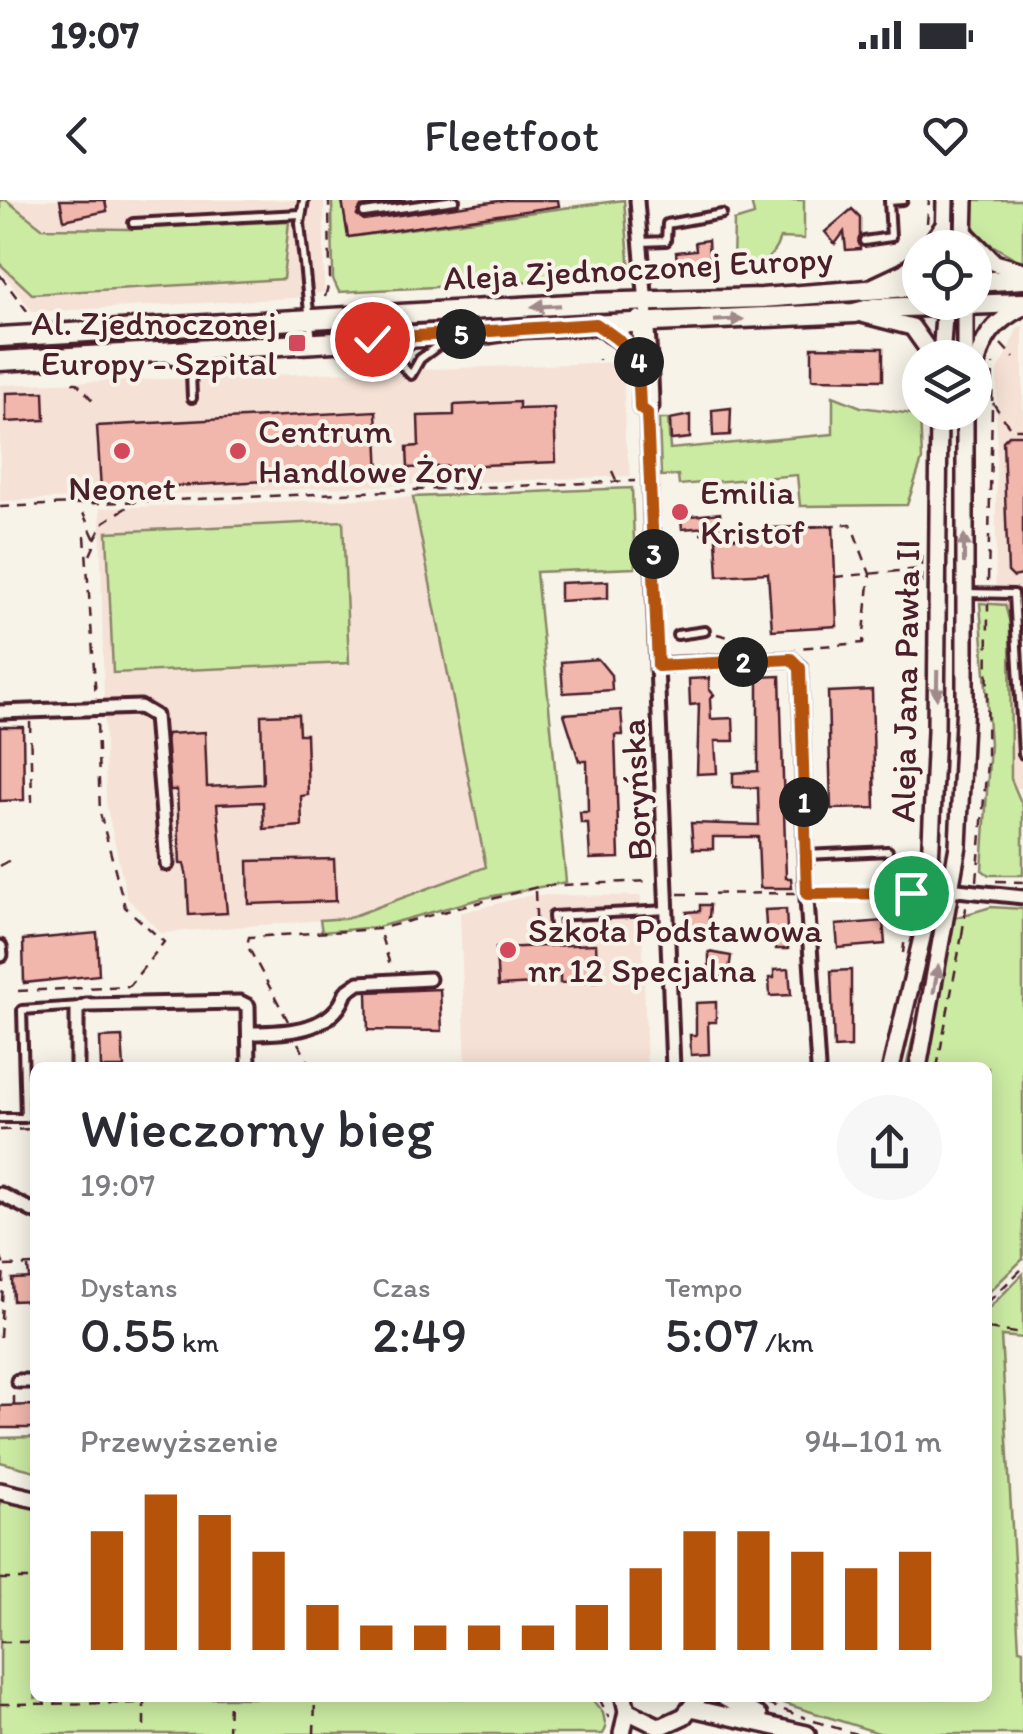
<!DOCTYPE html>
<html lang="pl">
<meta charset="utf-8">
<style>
:root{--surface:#fff;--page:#f7f7f7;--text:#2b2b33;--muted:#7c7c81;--accent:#b45309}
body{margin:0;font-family:Itim,sans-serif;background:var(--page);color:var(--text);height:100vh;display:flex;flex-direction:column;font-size:38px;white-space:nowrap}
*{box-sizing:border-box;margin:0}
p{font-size:32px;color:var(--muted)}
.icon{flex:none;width:55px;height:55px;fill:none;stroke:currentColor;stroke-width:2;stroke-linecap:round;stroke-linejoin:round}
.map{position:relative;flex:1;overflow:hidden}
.side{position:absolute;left:30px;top:862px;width:962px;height:640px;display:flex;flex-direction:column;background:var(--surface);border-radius:15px;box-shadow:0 5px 25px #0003}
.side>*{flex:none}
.controls{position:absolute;left:902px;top:30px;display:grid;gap:20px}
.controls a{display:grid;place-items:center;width:90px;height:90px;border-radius:50%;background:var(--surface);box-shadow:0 5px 25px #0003;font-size:50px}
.pin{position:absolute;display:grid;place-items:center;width:85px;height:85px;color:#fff;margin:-42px;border:5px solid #fff;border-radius:50%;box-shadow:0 2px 10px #0007}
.km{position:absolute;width:50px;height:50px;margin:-25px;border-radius:50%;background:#222;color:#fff;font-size:28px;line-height:50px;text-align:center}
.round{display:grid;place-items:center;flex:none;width:105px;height:105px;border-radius:52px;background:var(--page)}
.overview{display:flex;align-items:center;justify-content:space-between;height:170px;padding:0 50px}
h1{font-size:55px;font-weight:600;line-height:75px}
.stats{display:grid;grid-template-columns:repeat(3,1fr);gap:15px;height:170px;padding:10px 50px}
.stats div{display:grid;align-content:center}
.stats b{font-size:50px;font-weight:600}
.stats small{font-size:28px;font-weight:400}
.stats p{font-size:28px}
.chart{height:280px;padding:20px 50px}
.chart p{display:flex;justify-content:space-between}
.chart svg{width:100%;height:180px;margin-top:10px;stroke:var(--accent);stroke-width:6}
.status{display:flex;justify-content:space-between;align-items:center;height:70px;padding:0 50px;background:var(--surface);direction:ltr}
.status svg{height:28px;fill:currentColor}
header{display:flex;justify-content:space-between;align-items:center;height:130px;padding:0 50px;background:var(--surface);font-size:45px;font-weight:600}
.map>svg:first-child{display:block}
.built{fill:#f6e1d6}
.green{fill:#cbeba3;stroke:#8a8567;stroke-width:2.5}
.building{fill:#f2b7ac;stroke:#4a1f2b;stroke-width:2.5}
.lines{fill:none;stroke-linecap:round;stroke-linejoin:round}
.service-casing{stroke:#4a1f2b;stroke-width:14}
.minor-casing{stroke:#4a1f2b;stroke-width:19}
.tertiary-casing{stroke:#4a1f2b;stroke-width:22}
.secondary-casing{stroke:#4a1f2b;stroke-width:25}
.path{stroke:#4a1f2b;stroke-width:2.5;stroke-dasharray:10 8;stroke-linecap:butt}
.service{stroke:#f7f3e8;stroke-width:6}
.minor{stroke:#f7f3e8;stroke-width:11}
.tertiary{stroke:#f7f3e8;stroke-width:15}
.secondary{stroke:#f7f3e8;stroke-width:18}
.oneway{fill:#a0898a}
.route-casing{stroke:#fff;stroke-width:20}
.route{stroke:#b45309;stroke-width:12}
.poi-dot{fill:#d1495b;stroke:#f7f3e8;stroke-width:4}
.labels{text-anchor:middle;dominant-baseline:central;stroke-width:8;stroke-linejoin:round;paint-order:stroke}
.street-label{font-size:35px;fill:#4a1f2b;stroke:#f7f3e8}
.poi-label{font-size:35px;fill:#4a1f2b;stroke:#f7f3e8;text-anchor:start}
</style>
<div class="status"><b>19:07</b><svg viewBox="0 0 49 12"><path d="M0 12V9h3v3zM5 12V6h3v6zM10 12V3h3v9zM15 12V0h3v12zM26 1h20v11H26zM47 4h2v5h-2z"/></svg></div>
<header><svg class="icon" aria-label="back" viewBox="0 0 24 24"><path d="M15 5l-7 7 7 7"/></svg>Fleetfoot<svg class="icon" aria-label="heart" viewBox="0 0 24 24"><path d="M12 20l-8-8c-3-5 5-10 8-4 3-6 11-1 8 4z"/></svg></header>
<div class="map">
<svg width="1023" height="1534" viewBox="0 0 1023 1534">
<rect width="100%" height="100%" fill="#f7f3e8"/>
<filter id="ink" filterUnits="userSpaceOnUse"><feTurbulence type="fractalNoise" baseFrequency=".01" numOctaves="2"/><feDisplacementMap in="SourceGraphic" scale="20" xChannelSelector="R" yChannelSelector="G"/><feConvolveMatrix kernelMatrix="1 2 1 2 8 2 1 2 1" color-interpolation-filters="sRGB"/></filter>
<g filter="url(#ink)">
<g class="built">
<path d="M0,0H324V92L294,98L33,112L0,69Z"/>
<path d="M1023,126V588H994L997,174L1018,127Z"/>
<path d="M623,162L625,238L631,276L0,301V185Z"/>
<path d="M413,297L487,667L347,718L161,733L127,698L106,603L100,308Z"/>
<path d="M531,695L641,696L647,867H466L460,713Z"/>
</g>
<g class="green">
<path d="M0,0H6L42,28L131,29L289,21L283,79L32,94L0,64Z"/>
<path d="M332,0H342L349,37L624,0L630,72L625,77L339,92L333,79Z"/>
<path d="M751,0H804V39L780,38C771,64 760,65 733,67L734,21L754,15Z"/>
<path d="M972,0H1023V63L980,38L972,24Z"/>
<path d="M833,196L861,207L920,215L922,260L907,305L800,306L797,275L679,285L678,275L661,276L659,219H668L670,249L833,234Z"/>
<path d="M632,288L635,368L536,372L566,682L483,698L378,727L322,732L320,720L348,718L486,667L413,297Z"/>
<path d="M343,321L349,463L113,473L107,332Z"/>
<path d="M980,403L1005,405L1010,423L1011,579L1023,607V675H989L982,670L990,544Z"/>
<path d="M991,707L1023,709V1059L988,1093V868H906L940,722Z"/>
<path d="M1023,1074V1138L1001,1136L1019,1449L1023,1450V1534H882L767,1498H988V1109Z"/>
<path d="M35,1237V1271L0,1262V1238Z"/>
<path d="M0,1291L35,1299V1498H591L603,1513L606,1528L603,1534H0Z"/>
</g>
<g class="building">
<path d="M60,0H105L107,11L64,20Z"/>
<path d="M342,0H406L361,7L357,15L364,20L506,0H558L559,6L348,37Z"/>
<path d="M852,9L860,17V49L846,50L844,32L835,44L825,32Z"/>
<path d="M708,40L709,57L698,62V71L678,72L676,52L696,50L695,42Z"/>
<path d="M812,147L883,148V180L812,179Z"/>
<path d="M44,192L45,220L6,222V193Z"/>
<path d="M519,202V209L554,208L556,262L408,268L407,247L419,246L418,216L454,215V205Z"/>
<path d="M731,208L730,235L713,236L712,210Z"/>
<path d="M376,211L379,275L101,290L97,226Z"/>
<path d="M690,215V238L671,240L670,219Z"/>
<path d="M1009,235H1023V375L1013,377L1008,372L1003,241Z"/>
<path d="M720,313L721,326L682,329L681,317Z"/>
<path d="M833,326L837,426L772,430L768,373L718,376L716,339L768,336V328Z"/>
<path d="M608,381V398L560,401V383Z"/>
<path d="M598,459L611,475L612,490L563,493L561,462Z"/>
<path d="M780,476L786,678H791L792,688H760L758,637H713V649H693L691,623L759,625L758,588L733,587V573L758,571V477Z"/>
<path d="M709,478V489L714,495L710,499L711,519L733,518L734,541H715L717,573L697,574L699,504L690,505L689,479Z"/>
<path d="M872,490L875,608L831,609L828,492Z"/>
<path d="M621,510L623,535H615L619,658L590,659L588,623H581L580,612H588L587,561H579L564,514Z"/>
<path d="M298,514L299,534H306L308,595L301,596L302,626L264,629L263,602L217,604L227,713L189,715L187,677L184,664H180L177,590H170L166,534L205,532L207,587L263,584L261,515Z"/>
<path d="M0,527H23L24,600L0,601Z"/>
<path d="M334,659L336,701L249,704L248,661Z"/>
<path d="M700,705H710L708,731L688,732L687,712L700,711Z"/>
<path d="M786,709L788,749H776L775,740H767L765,710Z"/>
<path d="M883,721L885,744L838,748L836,725Z"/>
<path d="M97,733L99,775L24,783L23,740Z"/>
<path d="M596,744L598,781L560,783V771L535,772V784L498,786L496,748Z"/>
<path d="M709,752L731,756L728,777H709Z"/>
<path d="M789,769L791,795L770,796L769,778H774V770Z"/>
<path d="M851,770V847L834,848L831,771Z"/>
<path d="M440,789L442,831L368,830L367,792Z"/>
<path d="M716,802V822H708L709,854L691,855L690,835H696V803Z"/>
<path d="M122,837L124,868H101L100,838Z"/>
<path d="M35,1078V1100L13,1101L12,1079Z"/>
<path d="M35,1205V1228H0V1206Z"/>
</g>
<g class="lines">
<g class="service-casing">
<g id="service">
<path d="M304,0L300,23L312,142"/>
<path d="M364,13L455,0"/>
<path d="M133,23L301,14"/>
<path d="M864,41L891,37L889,1L903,0"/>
<path d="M641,42L666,41L667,24L722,14"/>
<path d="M374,147L393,156L411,175L420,159L444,141"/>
<path d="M168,158L191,172L192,198"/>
<path d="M191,172L210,152"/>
<path d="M965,393L1014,394L1023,554"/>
<path d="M677,435L705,431"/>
<path d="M806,655L888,651"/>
<path d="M555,736L553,716L668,710"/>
<path d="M0,918H25L22,810L80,806"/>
</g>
</g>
<g class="minor-casing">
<g id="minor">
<path d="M637,0C642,70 651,137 652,207L647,213L673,868"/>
<path d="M638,117L640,208L647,213"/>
<path d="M658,465L791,459L800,467L806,683L818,868"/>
<path d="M0,512L140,507L155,516L167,664"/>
<path d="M929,687L1023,697"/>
<path d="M0,747L1,755"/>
<path d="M249,833C285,833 334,832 346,792L359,783L429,779"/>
<path d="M77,868V809L86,805L240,802L248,806L249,868"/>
<path d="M0,994L35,1012"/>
<path d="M18,1181H35"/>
</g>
</g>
<g class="tertiary-casing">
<g id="tertiary">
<path d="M964,32L995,63L1023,71"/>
<path d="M964,39L965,0"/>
<path d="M928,48L944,25"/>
<path d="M944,48L945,0"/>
<path d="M872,87L904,72L920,59"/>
<path d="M858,113L912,127L934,158"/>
<path d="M941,158L945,102"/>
<path d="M965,158V102"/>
<path d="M975,172C981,139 993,122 1023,107"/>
<path d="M891,868L924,729L929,687L936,531L939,212"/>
<path d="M918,868L958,646L965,501V212"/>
<path d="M0,1291L35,1299"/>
<path d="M624,1498L627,1511L660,1527L684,1516L698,1498"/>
<path d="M725,1498L759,1516"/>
<path d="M691,1508L807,1534"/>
<path d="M622,1534L627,1511"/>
</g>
</g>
<g class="secondary-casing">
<g id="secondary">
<path d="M975,82L1023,79"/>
<path d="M597,124L621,139L639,160"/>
<path d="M0,137L590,103L762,98L920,86"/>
<path d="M0,161L491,133L523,128L854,113L874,108L1023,103"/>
</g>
</g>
<g class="path">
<path d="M927,23L929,0"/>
<path d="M0,75L27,111"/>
<path d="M325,97L330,79L329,0"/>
<path d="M1001,144L1014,158"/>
<path d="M599,159V160"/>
<path d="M72,183H77L94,202"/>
<path d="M993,203L1011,229H1023"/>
<path d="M612,271L616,280"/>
<path d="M0,307L635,281"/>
<path d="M83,313L96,342L87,362"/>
<path d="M700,334L851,324L870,374L863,443L795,448"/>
<path d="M85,336L96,498"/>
<path d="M95,339L104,322L135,302"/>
<path d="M835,377L920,369"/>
<path d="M988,381L993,164"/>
<path d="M922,384V352"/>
<path d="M717,434L767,447"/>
<path d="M30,522L32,602"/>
<path d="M0,666L8,661L9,654"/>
<path d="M977,681L987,563L988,404"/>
<path d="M996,681L1023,682"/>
<path d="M535,691L537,736"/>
<path d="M818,693H910"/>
<path d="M678,694L795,693"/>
<path d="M962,735L966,708L970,706"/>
<path d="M381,736L391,768"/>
<path d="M903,753L915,652"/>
<path d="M18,791L129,786L164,742L125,707L100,613L97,521"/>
<path d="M288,821L247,745L249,737L379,729L541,686L649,681"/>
<path d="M298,843L312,868"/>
<path d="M937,868L962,735"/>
<path d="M0,930L35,929"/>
<path d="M0,1055L4,1066H0"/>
<path d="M28,1067L29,1078"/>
<path d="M988,1102L1023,1068"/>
<path d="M988,1129L1023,1134"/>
<path d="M0,1137L4,1066L35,1065"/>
<path d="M14,1206V1193"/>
<path d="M0,1379H35"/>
<path d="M0,1442H35"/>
<path d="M144,1498V1534"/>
<path d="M599,1498L609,1518"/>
<path d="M0,1504L144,1503"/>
<path d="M767,1504L806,1518"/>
<path d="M814,1521L856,1534"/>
<path d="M228,1534L229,1498"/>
<path d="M314,1534L315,1498"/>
</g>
<use href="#service" class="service"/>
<use href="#minor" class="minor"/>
<use href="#tertiary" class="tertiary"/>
<use href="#secondary" class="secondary"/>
</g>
<defs><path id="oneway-solid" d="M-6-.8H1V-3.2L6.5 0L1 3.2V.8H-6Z" transform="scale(2.5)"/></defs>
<g class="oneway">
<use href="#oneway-solid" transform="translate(546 106) rotate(177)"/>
<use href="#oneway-solid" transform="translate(729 120) rotate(-3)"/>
<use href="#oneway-solid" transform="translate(964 349) rotate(-90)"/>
<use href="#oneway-solid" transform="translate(937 485) rotate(91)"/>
<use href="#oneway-solid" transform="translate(936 779) rotate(-80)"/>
</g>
</g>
<g class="lines" filter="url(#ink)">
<g class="route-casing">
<path id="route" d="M372,139L596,124C639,153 638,156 640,208L647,213L658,466L791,459L800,468L807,694L911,693"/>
</g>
<use href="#route" class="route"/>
</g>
<g class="poi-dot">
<rect x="287" y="133" width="20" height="20" rx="5"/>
<circle cx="122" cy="251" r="10"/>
<circle cx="238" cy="251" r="10"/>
<circle cx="680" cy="312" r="10"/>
<circle cx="508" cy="750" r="10"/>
</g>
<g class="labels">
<g class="street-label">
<text transform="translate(638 68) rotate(-3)">Aleja Zjednoczonej Europy</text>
<text transform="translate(905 481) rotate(-89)">Aleja Jana Pawła II</text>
<text transform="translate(636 590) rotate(-93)">Boryńska</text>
</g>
<g class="poi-label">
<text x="277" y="123" text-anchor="end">Al. Zjednoczonej<tspan x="277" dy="40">Europy - Szpital</tspan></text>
<text x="258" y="231">Centrum<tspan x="258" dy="40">Handlowe Żory</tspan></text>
<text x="122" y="288" text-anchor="middle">Neonet</text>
<text x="700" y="292">Emilia<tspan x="700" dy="40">Kristof</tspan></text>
<text x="528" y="730">Szkoła Podstawowa<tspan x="528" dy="40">nr 12 Specjalna</tspan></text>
</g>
</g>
</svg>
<div class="controls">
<a><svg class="icon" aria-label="locate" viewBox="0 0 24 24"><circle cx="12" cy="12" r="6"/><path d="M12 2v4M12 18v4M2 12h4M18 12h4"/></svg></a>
<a><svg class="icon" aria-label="layers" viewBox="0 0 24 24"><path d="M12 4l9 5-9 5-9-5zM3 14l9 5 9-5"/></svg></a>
</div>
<div class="pin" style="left:911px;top:693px;background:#1e9e55"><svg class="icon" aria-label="arrive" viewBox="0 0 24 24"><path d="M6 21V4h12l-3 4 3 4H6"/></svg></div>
<div class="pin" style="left:372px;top:139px;background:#d93025"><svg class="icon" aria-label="check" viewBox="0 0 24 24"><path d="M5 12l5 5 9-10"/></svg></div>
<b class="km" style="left:804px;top:602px">1</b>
<b class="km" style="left:743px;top:462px">2</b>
<b class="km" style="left:654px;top:354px">3</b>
<b class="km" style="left:639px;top:162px">4</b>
<b class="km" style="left:461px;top:134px">5</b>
<section class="side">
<div class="overview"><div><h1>Wieczorny bieg</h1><p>19:07</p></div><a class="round"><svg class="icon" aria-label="share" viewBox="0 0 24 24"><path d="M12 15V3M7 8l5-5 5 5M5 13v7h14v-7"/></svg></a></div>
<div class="stats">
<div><p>Dystans</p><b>0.55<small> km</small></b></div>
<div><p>Czas</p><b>2:49</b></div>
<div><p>Tempo</p><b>5:07<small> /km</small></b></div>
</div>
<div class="chart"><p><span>Przewyższenie</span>94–101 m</p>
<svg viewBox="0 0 160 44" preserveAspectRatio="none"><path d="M5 44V15M15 44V6M25 44V11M35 44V20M45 44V33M55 44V38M65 44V38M75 44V38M85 44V38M95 44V33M105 44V24M115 44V15M125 44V15M135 44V20M145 44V24M155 44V20"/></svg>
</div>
</section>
</div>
